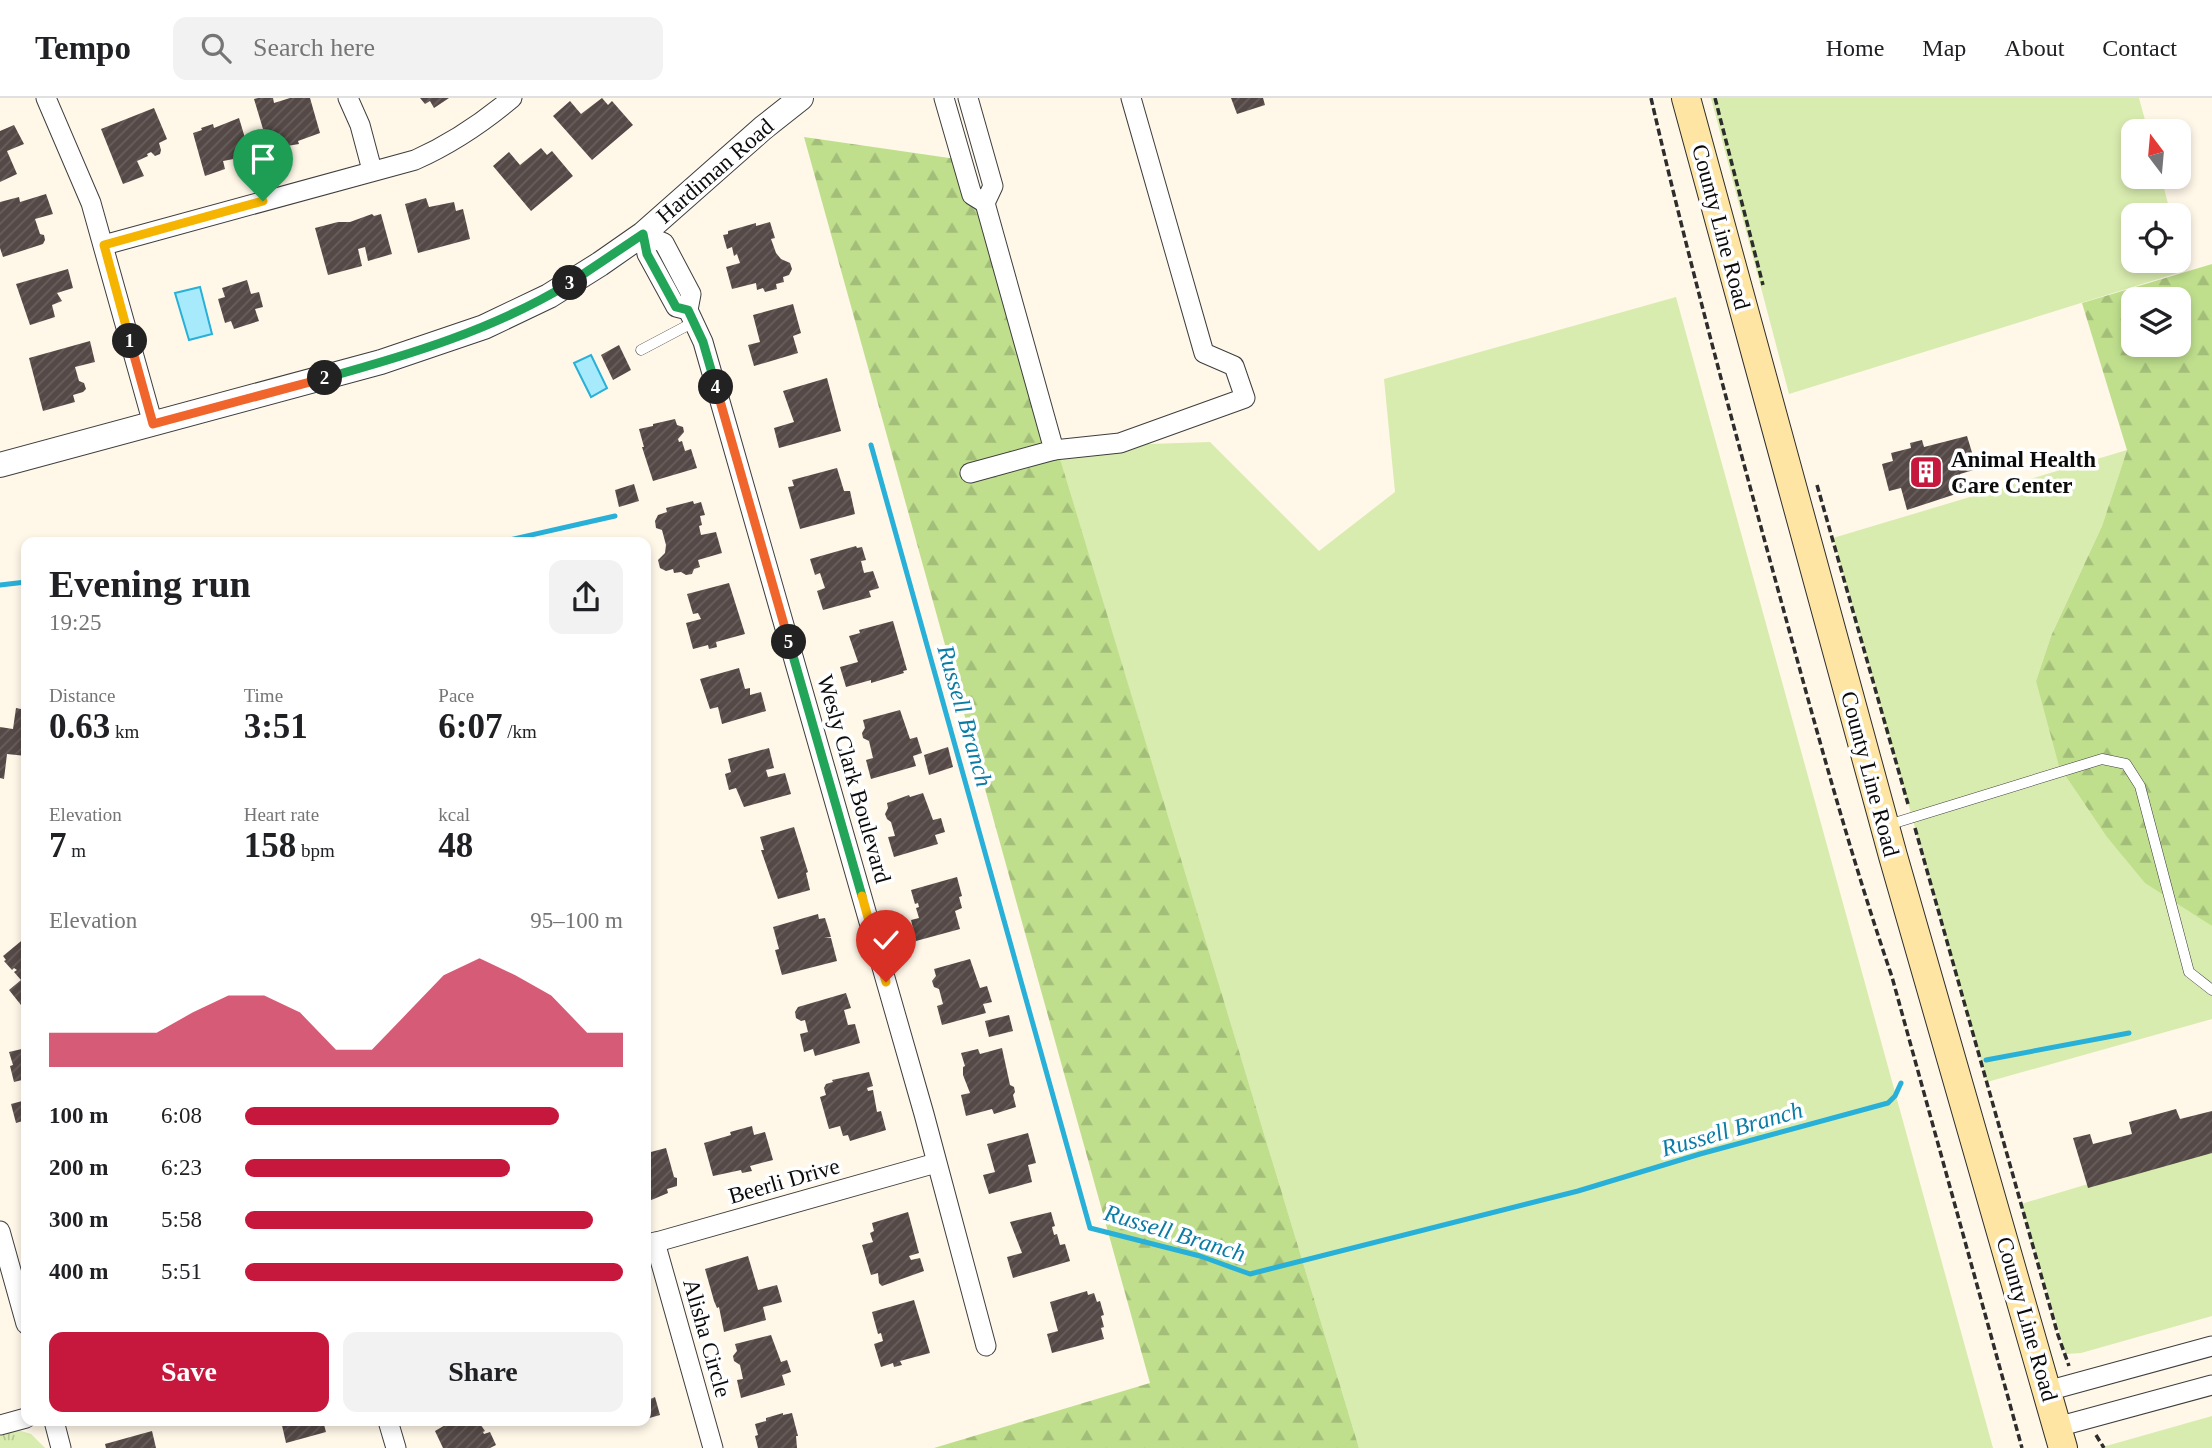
<!DOCTYPE html>
<meta charset="utf-8">
<style>
:root{--surface:#fff;--page:#f2f2f2;--text:#202124;--muted:#757577;--line:#e0e0e0;--accent:#c6173d}
body{margin:0;font-family:Georgia,serif;background:var(--page);color:var(--text);height:100vh;display:flex;flex-direction:column;font-size:26px;white-space:nowrap}
*{box-sizing:border-box;margin:0}
p{font-size:23px;color:var(--muted)}
.icon{flex:none;width:38px;height:38px;fill:none;stroke:currentColor;stroke-width:2;stroke-linecap:round;stroke-linejoin:round}
.map{position:relative;flex:1;overflow:hidden}
.side{position:absolute;left:21px;top:439px;width:630px;height:889px;display:flex;flex-direction:column;background:var(--surface);border-radius:14px;box-shadow:0 4px 10px #0003}
.side>*{flex:none}
.needle{width:46px;rotate:344deg}
.controls{position:absolute;left:2121px;top:21px;display:grid;gap:14px}
.controls a{display:grid;place-items:center;width:70px;height:70px;border-radius:14px;background:var(--surface);box-shadow:0 4px 10px #0003;font-size:35px}
.pin{position:absolute;display:grid;place-items:center;width:60px;height:60px;color:#fff;margin:-72px -30px;border-radius:50% 50% 50% 0;rotate:-45deg;box-shadow:0 0 7px #0007}
.pin .icon{rotate:45deg}
.km{position:absolute;width:35px;height:35px;margin:-18px;border-radius:50%;background:#222;color:#fff;font-size:19px;line-height:35px;text-align:center}
.round{display:grid;place-items:center;flex:none;width:74px;height:74px;border-radius:14px;background:var(--page)}
.headline{display:flex;align-items:center;justify-content:space-between;height:119px;padding:0 28px}
h1{font-size:38px;font-weight:700;line-height:52px}
.stats{display:grid;grid-template-columns:repeat(3,1fr);gap:10px;height:119px;padding:7px 28px}
.stats div{display:grid;align-content:center}
.stats b{font-size:35px;font-weight:700}
.stats small{font-size:19px;font-weight:400}
.stats p{font-size:19px}
.chart{height:196px;padding:14px 28px}
.chart p{display:flex;justify-content:space-between}
.chart svg{width:100%;height:126px;margin-top:7px;fill:var(--accent);opacity:.7}
.primary-button{display:flex;gap:14px;margin-top:auto;padding:14px 28px}
.primary-button a{flex:1;height:80px;border-radius:14px;background:var(--accent);color:#fff;font-size:28px;font-weight:700;line-height:80px;text-align:center}
.primary-button a+a{background:var(--page);color:var(--text)}
ul{padding:0 28px;list-style:none;font-size:23px}
li{display:grid;grid-template-columns:112px 84px 1fr;align-items:center;height:52px}
li i{height:18px;border-radius:9px;background:var(--accent)}
header{display:flex;align-items:center;gap:42px;box-sizing:border-box;height:98px;padding:0 35px;background:var(--surface);border-bottom:2px solid var(--line)}
header strong{font-size:33px}
nav{display:flex;gap:38px;margin-inline-start:auto;font-size:24px}
.search{width:490px;height:63px;background:var(--page);display:flex;align-items:center;gap:18px;box-sizing:border-box;padding:0 24px;border-radius:14px;color:var(--muted);font-size:26px}
.map>svg:first-child{display:block}
.grass{fill:#d9ecaf}
.forest{fill:url(#forest-firs);fill-rule:evenodd}
.park{fill:url(#park-tufts)}
.water{fill:#a7eafc;stroke:#28b0d9;stroke-width:2}
.lines{fill:none;stroke-linecap:round;stroke-linejoin:round}
.stream{stroke:#28b0d9;stroke-width:5}
.building{fill:url(#building-hatch)}
.service-casing{stroke:#3e3e3e;stroke-width:11}
.minor-casing{stroke:#3e3e3e;stroke-width:21}
.tertiary-casing{stroke:#3e3e3e;stroke-width:26}
.secondary-casing{stroke:#2d2d2d;stroke-width:30}
.path{stroke:#2d2d2d;stroke-width:3.5;stroke-dasharray:7 3.5;stroke-linecap:butt}
.service{stroke:#fff;stroke-width:10}
.minor{stroke:#fff;stroke-width:19}
.tertiary{stroke:#fff;stroke-width:24}
.secondary{stroke:#ffe5a3;stroke-width:28}
.split-1-casing{stroke:#fff;stroke-width:14}
.split-2-casing{stroke:#fff;stroke-width:14}
.split-3-casing{stroke:#fff;stroke-width:14}
.split-4-casing{stroke:#fff;stroke-width:14}
.split-5-casing{stroke:#fff;stroke-width:14}
.split-6-casing{stroke:#fff;stroke-width:14}
.split-7-casing{stroke:#fff;stroke-width:14}
.split-1{stroke:#f5b400;stroke-width:9}
.split-2{stroke:#f0652b;stroke-width:9}
.split-3{stroke:#22a559;stroke-width:9}
.split-4{stroke:#22a559;stroke-width:9}
.split-5{stroke:#f0652b;stroke-width:9}
.split-6{stroke:#22a559;stroke-width:9}
.split-7{stroke:#f5b400;stroke-width:9}
.labels{text-anchor:middle;dominant-baseline:central;stroke-width:7;stroke-linejoin:round;paint-order:stroke}
.street-label{font-size:23px;fill:#0b0b0b;stroke:#fff}
.poi-label{font-size:23px;font-weight:bold;fill:#0b0b0b;stroke:#fff;text-anchor:start}
.water-label{font-size:24px;font-style:italic;fill:#0a7ca6;stroke:#fff}
</style>
<header>
<strong>Tempo</strong>
<div class="search"><svg class="icon" aria-label="search" viewBox="0 0 24 24"><circle cx="10" cy="10" r="6"/><path d="M15 15l6 6"/></svg>Search here</div>
<nav><a>Home</a><a>Map</a><a>About</a><a>Contact</a></nav>
</header>
<div class="map">
<svg width="2212" height="1350" viewBox="0 0 2212 1350">
<defs>
<pattern id="forest-firs" width="22" height="20" patternUnits="userSpaceOnUse" patternTransform="scale(1.75)"><rect width="22" height="20" fill="#bfdf8d"/><path d="M5 1l3.5 6h-7zM16 11l3.5 6h-7z" fill="#a3be78"/></pattern>
<pattern id="park-tufts" width="24" height="20" patternUnits="userSpaceOnUse" patternTransform="scale(1.75)"><rect width="24" height="20" fill="#d9ecaf"/><path d="M3 7l-1-3M5 7V3M7 7l1-3M15 17l-1-3M17 17v-4M19 17l1-3" fill="none" stroke="#b9c995"/></pattern>
<pattern id="building-hatch" width="6" height="6" patternUnits="userSpaceOnUse" patternTransform="scale(1.75)"><rect width="6" height="6" fill="#544946"/><path d="M-1 1l2-2M0 6l6-6M5 7l2-2" fill="none" stroke="#685f5c"/></pattern>
</defs>
<rect width="100%" height="100%" fill="#fff7e8"/>
<g class="grass">
<path d="M1711,0H2139L2148,33H2133V79H2161L2171,117H2133V163H2179V144L2187,172L1789,296Z"/>
<path d="M1676,199L1993,1350H1359L1056,349L1210,344L1319,453L1395,394L1384,281Z"/>
<path d="M2127,352L2102,428L2051,538L2036,583L2194,815L2212,828V921L1987,984L1833,440Z"/>
<path d="M2212,1049V1218L2081,1255L2066,1256L2021,1106Z"/>
<path d="M2212,1318V1350H2099Z"/>
</g>
<g class="forest">
<path d="M804,39L970,63L1359,1350H934L1150,1285Z"/>
<path d="M2212,166V828L2145,785L2107,739L2059,668L2036,583L2051,538L2102,428L2127,352L2082,205ZM2133,201H2179V247H2133Z"/>
</g>
<path class="park" d="M18,1332L31,1336L45,1350H0V1338Z"/>
<g class="water">
<path d="M200,189L212,236L189,242L175,195Z"/>
<path d="M591,257L607,290L591,299L574,265Z"/>
</g>
<g class="lines">
<g class="stream">
<path d="M871,347L1090,1130L1200,1158L1250,1176L1578,1093L1700,1056L1888,1005L1895,998L1901,985"/>
<path d="M500,444L615,418"/>
<path d="M0,487L26,484"/>
<path d="M1986,962L2129,935"/>
</g>
</g>
<g class="building">
<path d="M258,0H273L274,5L290,0H310L320,35L298,43L299,46L269,51L254,1Z"/>
<path d="M420,0H449L434,10L430,3L425,6Z"/>
<path d="M602,0L608,7L612,3L633,27L592,62L553,18L570,3L581,16Z"/>
<path d="M1231,0H1263L1265,7L1237,16Z"/>
<path d="M154,10L167,41L159,45L161,52L160,56L155,58L151,54L147,56L148,58L137,63L144,78L123,86L101,31Z"/>
<path d="M239,20L251,60L244,65L239,60L223,63L225,71L205,78L193,35L202,32L201,30L213,26L214,30Z"/>
<path d="M14,27L24,46L7,53L17,76L0,84V33Z"/>
<path d="M541,50L547,57L552,53L573,78L531,113L493,68L509,54L520,67Z"/>
<path d="M46,96L53,116L35,121L40,136L44,137L45,142L43,146L3,159L0,150V104L19,99L20,104Z"/>
<path d="M426,100L429,109L454,104L456,113L463,111L470,141L418,155L405,106Z"/>
<path d="M372,116L374,118L381,116L392,156L368,163L365,149L358,151L362,168L328,177L315,130L338,124H350Z"/>
<path d="M770,124L775,140L771,141L776,155L781,161L790,165L792,171L789,177L783,179L784,184L776,186L777,191L765,194L763,190L757,192L756,185L732,191L726,169L740,165L737,156L734,158L732,149L727,151L723,137L728,136V133L756,125V128Z"/>
<path d="M68,171L73,190L57,195L62,203L52,207L55,219L30,227L16,186Z"/>
<path d="M247,182L251,196L259,194L263,209L255,211L259,223L234,231L231,223L225,225L218,201L225,199L222,190Z"/>
<path d="M793,206L801,235L793,238L798,255L754,268L748,247L760,244L753,217Z"/>
<path d="M90,243L95,264L75,269L79,283L84,285L86,291L83,294L73,297L75,304L43,313L29,260Z"/>
<path d="M619,247L631,272L613,282L601,257Z"/>
<path d="M827,280L841,333L779,350L774,330L794,324L783,293Z"/>
<path d="M675,321L677,327L683,329L684,334L678,341L679,344L682,343L685,353L691,351L697,370L653,383L642,349H644L639,331L653,328V326Z"/>
<path d="M1967,338L1977,371L1960,376L1965,393L1907,412L1901,390L1889,393L1882,366L1893,363L1891,355L1911,350L1910,345L1922,342L1924,349Z"/>
<path d="M837,370L844,393H850L855,416L800,431L788,389L794,388L792,382Z"/>
<path d="M634,386L639,403L619,409L615,392Z"/>
<path d="M693,403L694,406L701,404L705,417L700,418L702,427L699,428L701,437L716,434L722,455L698,462L700,469L694,471L692,476L686,477L681,474L674,475L673,471L666,473L660,470L658,462L665,455L666,447L662,432L656,430L655,423L658,417L667,414L666,410Z"/>
<path d="M856,448L857,450L862,449L866,462L861,463L864,475L873,473L879,490L869,493L871,499L823,512L817,493L825,490L820,475L815,477L810,461Z"/>
<path d="M729,485L745,536L716,544L717,549L709,551L708,547L693,551L686,525L701,521L698,515L693,516L687,496Z"/>
<path d="M893,523L907,572L903,573L904,575L871,585V582L846,589L840,569L858,564L849,538L860,535L859,532Z"/>
<path d="M739,570L745,591L750,590V597L761,594L766,613L722,626L718,609L710,611L700,581Z"/>
<path d="M16,610L26,612V658L7,656L4,681L0,680V629L13,631Z"/>
<path d="M900,612L910,641L917,639L922,655L913,658L916,668L871,681L866,662L873,660L869,643L863,640L862,635L865,630L863,622Z"/>
<path d="M948,649L953,669L929,677L924,657Z"/>
<path d="M769,650L774,670L766,672L768,679L785,675L791,696L744,709L736,690L729,692L725,676L731,674L728,661Z"/>
<path d="M923,695L933,722L941,720L945,734L935,737L938,746L894,759L888,739L895,738L891,724L887,721L885,716L888,710L887,705L909,697L910,699Z"/>
<path d="M794,729L808,774L806,775L810,792L778,801L761,752H764L760,739Z"/>
<path d="M957,779L962,798L959,799L962,810L955,813L960,831L916,843L911,822L919,820L916,810L919,809L918,805L915,806L911,792Z"/>
<path d="M818,816L819,821L825,820L831,839L824,840H831L837,863L782,877L775,852L779,851L773,829Z"/>
<path d="M26,839V903L21,907L9,892L21,882L14,874L17,872L14,870L12,872L4,863L6,862L3,858Z"/>
<path d="M970,861L980,890L987,888L992,904L983,906L986,915L942,927L937,908L943,906L939,891L934,889L932,883L936,878L934,871Z"/>
<path d="M846,895L851,910L844,912L848,927L855,926L860,945L815,958L813,951L804,954L800,936L808,934L805,922L801,923L796,920L795,914L798,909Z"/>
<path d="M1009,917L1013,933L989,939L985,923Z"/>
<path d="M26,950V981L14,984L10,968L13,967L9,954Z"/>
<path d="M1002,950L1010,987L1014,989L1015,994L1013,997L1016,1009L994,1016L992,1011L966,1018L961,997L970,995L963,977V969L965,968L961,955L978,951L980,956Z"/>
<path d="M869,974L873,988L867,990L868,993L873,992L877,1014L881,1013L886,1032L850,1043L848,1037L843,1038L840,1028L829,1031L820,999L826,997L824,990L826,986L833,984L832,982Z"/>
<path d="M26,1002V1022L16,1025L11,1006Z"/>
<path d="M2176,1011L2180,1021L2212,1013V1055L2088,1090L2073,1040L2090,1036L2093,1046L2132,1036L2129,1024Z"/>
<path d="M752,1028L754,1037L765,1034L773,1062L750,1068L752,1073L742,1075L741,1072L713,1078L704,1045L731,1037L730,1034Z"/>
<path d="M1028,1035L1036,1065L1028,1067L1032,1084L989,1096L983,1077L995,1074L987,1046Z"/>
<path d="M666,1050L674,1079L677,1080V1088L667,1091L668,1095L649,1103L646,1102L647,1055Z"/>
<path d="M908,1114L919,1155L909,1158L911,1162L920,1160L924,1173L882,1188L879,1185L878,1175L871,1177L862,1147L873,1144L870,1135L874,1133L872,1125Z"/>
<path d="M1051,1114L1055,1128L1052,1129L1054,1137L1057,1136L1060,1147L1065,1146L1070,1163L1013,1180L1007,1159L1022,1155L1010,1124Z"/>
<path d="M748,1158L758,1192L777,1187L782,1204L763,1209L766,1222L724,1234L719,1209L717,1210L714,1203L705,1171Z"/>
<path d="M1087,1193L1088,1197L1094,1195L1097,1204L1100,1203L1104,1217L1101,1218L1104,1229L1101,1230L1104,1241L1052,1255L1047,1236L1058,1233L1050,1204Z"/>
<path d="M914,1202L930,1255L900,1263L902,1267L894,1269L893,1265L881,1269L874,1246L883,1243L881,1235L878,1236L872,1214Z"/>
<path d="M771,1237L781,1264L787,1262L791,1274L782,1277L785,1287L741,1300L737,1282L743,1281L740,1267L734,1263L733,1258L737,1253L735,1246Z"/>
<path d="M655,1299L660,1317L646,1321V1303Z"/>
<path d="M783,1315V1317L792,1315L798,1338H796L797,1350H758L755,1338L758,1337L755,1326L766,1323V1320Z"/>
<path d="M281,1323H323L326,1334L286,1345Z"/>
<path d="M452,1323H478L485,1333L483,1334L484,1336L490,1334L496,1347L490,1350H443L435,1333Z"/>
<path d="M152,1333L156,1350H106L105,1346Z"/>
</g>
<g class="lines">
<g class="service-casing">
<g id="service">
<path d="M641,252L694,224"/>
<path d="M1888,727L2102,661L2126,666L2140,688L2189,874L2212,892"/>
</g>
</g>
<g class="minor-casing">
<g id="minor">
<path d="M46,0L91,105L153,326"/>
<path d="M348,0L360,27L372,72"/>
<path d="M944,0L972,97L985,105L993,88L968,0"/>
<path d="M643,136L664,145L691,196L688,212L703,244L924,1016L986,1248"/>
<path d="M643,136L647,156L676,209L688,212"/>
<path d="M104,147L415,62C451,46 481,26 512,0"/>
<path d="M1054,352L1120,345L1245,300L1234,268L1204,255L1131,0"/>
<path d="M970,375L1054,352L985,105"/>
<path d="M0,1133L26,1226"/>
<path d="M655,1144L713,1350"/>
<path d="M646,1147L936,1065"/>
<path d="M2047,1293L2212,1248"/>
<path d="M54,1323L61,1350"/>
<path d="M388,1323L396,1350"/>
<path d="M0,1327L26,1320"/>
<path d="M2057,1329L2212,1287"/>
</g>
</g>
<g class="tertiary-casing">
<path id="tertiary" d="M0,367L381,264L484,229L549,198L600,166L643,136L763,30L801,0"/>
</g>
<g class="secondary-casing">
<path id="secondary" d="M1686,0L1893,758L2063,1350"/>
</g>
<g class="path">
<path d="M1651,0C1688,160 1731,319 1774,477C1811,612 1847,747 1892,879L2022,1350"/>
<path d="M1715,0L1763,187"/>
<path d="M1817,387L1908,706"/>
<path d="M1915,730L2058,1237L2069,1268"/>
<path d="M2096,1337L2104,1350"/>
</g>
<use href="#service" class="service"/>
<use href="#minor" class="minor"/>
<use href="#tertiary" class="tertiary"/>
<use href="#secondary" class="secondary"/>
</g>
<g class="lines">
<g class="split-1-casing">
<path id="split-1" d="M130,243L104,147L263,103"/>
</g>
<g class="split-2-casing">
<path id="split-2" d="M130,243L153,326L325,280"/>
</g>
<g class="split-3-casing">
<path id="split-3" d="M325,280C409,257 495,231 570,185"/>
</g>
<g class="split-4-casing">
<path id="split-4" d="M570,185L643,136L647,156L676,209L688,212L703,244L716,289"/>
</g>
<g class="split-5-casing">
<path id="split-5" d="M716,289L789,544"/>
</g>
<g class="split-6-casing">
<path id="split-6" d="M789,544L862,798"/>
</g>
<g class="split-7-casing">
<path id="split-7" d="M862,798L886,884"/>
</g>
<use href="#split-1" class="split-1"/>
<use href="#split-2" class="split-2"/>
<use href="#split-3" class="split-3"/>
<use href="#split-4" class="split-4"/>
<use href="#split-5" class="split-5"/>
<use href="#split-6" class="split-6"/>
<use href="#split-7" class="split-7"/>
</g>
<defs>
<g id="building-square" transform="scale(1.75)"><rect x="-9" y="-9" width="18" height="18" rx="4" fill="#c6173d" stroke="#fff"/><path d="M-4-6H4V6H1V3H-1V6H-4ZM-2.5-4.3h1.7v1.8h-1.7ZM.8-4.3h1.7v1.8H.8ZM-2.5-1h1.7V.8h-1.7ZM.8-1h1.7V.8H.8Z" fill="#fff"/></g>
</defs>
<g fill-rule="evenodd">
<use href="#building-square" x="1926" y="374"/>
</g>
<g class="labels">
<g class="street-label">
<text transform="translate(715 73) rotate(-41)">Hardiman Road</text>
<text transform="translate(1721 129) rotate(75)">County Line Road</text>
<text transform="translate(1870 676) rotate(75)">County Line Road</text>
<text transform="translate(854 681) rotate(74)">Wesly Clark Boulevard</text>
<text transform="translate(784 1083) rotate(-16)">Beerli Drive</text>
<text transform="translate(2027 1221) rotate(74)">County Line Road</text>
<text transform="translate(707 1240) rotate(74)">Alisha Circle</text>
</g>
<g class="poi-label">
<text x="1951" y="361">Animal Health<tspan x="1951" dy="26">Care Center</tspan></text>
</g>
<g class="water-label">
<text transform="translate(965 618) rotate(74)">Russell Branch</text>
<text transform="translate(1732 1031) rotate(-16)">Russell Branch</text>
<text transform="translate(1175 1135) rotate(17)">Russell Branch</text>
</g>
</g>
</svg>
<div class="controls">
<a><svg class="needle" viewBox="-14 -14 28 28"><path d="M0-13l5 13h-10z" fill="#e53935"/><path d="M0 13l5-13h-10z" fill="#757577"/></svg></a>
<a><svg class="icon" aria-label="locate" viewBox="0 0 24 24"><circle cx="12" cy="12" r="6"/><path d="M12 2v4M12 18v4M2 12h4M18 12h4"/></svg></a>
<a><svg class="icon" aria-label="layers" viewBox="0 0 24 24"><path d="M12 4l9 5-9 5-9-5zM3 14l9 5 9-5"/></svg></a>
</div>
<div class="pin" style="left:263px;top:103px;background:#1e9e55"><svg class="icon" aria-label="arrive" viewBox="0 0 24 24"><path d="M6 21V4h12l-3 4 3 4H6"/></svg></div>
<div class="pin" style="left:886px;top:884px;background:#d93025"><svg class="icon" aria-label="check" viewBox="0 0 24 24"><path d="M5 12l5 5 9-10"/></svg></div>
<b class="km" style="left:130px;top:243px">1</b>
<b class="km" style="left:325px;top:280px">2</b>
<b class="km" style="left:570px;top:185px">3</b>
<b class="km" style="left:716px;top:289px">4</b>
<b class="km" style="left:789px;top:544px">5</b>
<section class="side">
<div class="headline"><div><h1>Evening run</h1><p>19:25</p></div><a class="round"><svg class="icon" aria-label="share" viewBox="0 0 24 24"><path d="M12 15V3M7 8l5-5 5 5M5 13v7h14v-7"/></svg></a></div>
<div class="stats">
<div><p>Distance</p><b>0.63<small> km</small></b></div>
<div><p>Time</p><b>3:51</b></div>
<div><p>Pace</p><b>6:07<small> /km</small></b></div>
</div>
<div class="stats">
<div><p>Elevation</p><b>7<small> m</small></b></div>
<div><p>Heart rate</p><b>158<small> bpm</small></b></div>
<div><p>kcal</p><b>48</b></div>
</div>
<div class="chart"><p><span>Elevation</span>95–100 m</p>
<svg viewBox="0 0 160 44" preserveAspectRatio="none"><path d="M0 44V32L10 32L20 32L30 32L40 25L50 19L60 19L70 25L80 38L90 38L100 25L110 12L120 6L130 12L140 19L150 32L160 32V44z"/></svg>
</div>
<ul>
<li><b>100 m</b>6:08<i style="width:83%"></i></li>
<li><b>200 m</b>6:23<i style="width:70%"></i></li>
<li><b>300 m</b>5:58<i style="width:92%"></i></li>
<li><b>400 m</b>5:51<i style="width:100%"></i></li>
</ul>
<div class="primary-button"><a>Save</a><a>Share</a></div>
</section>
</div>
